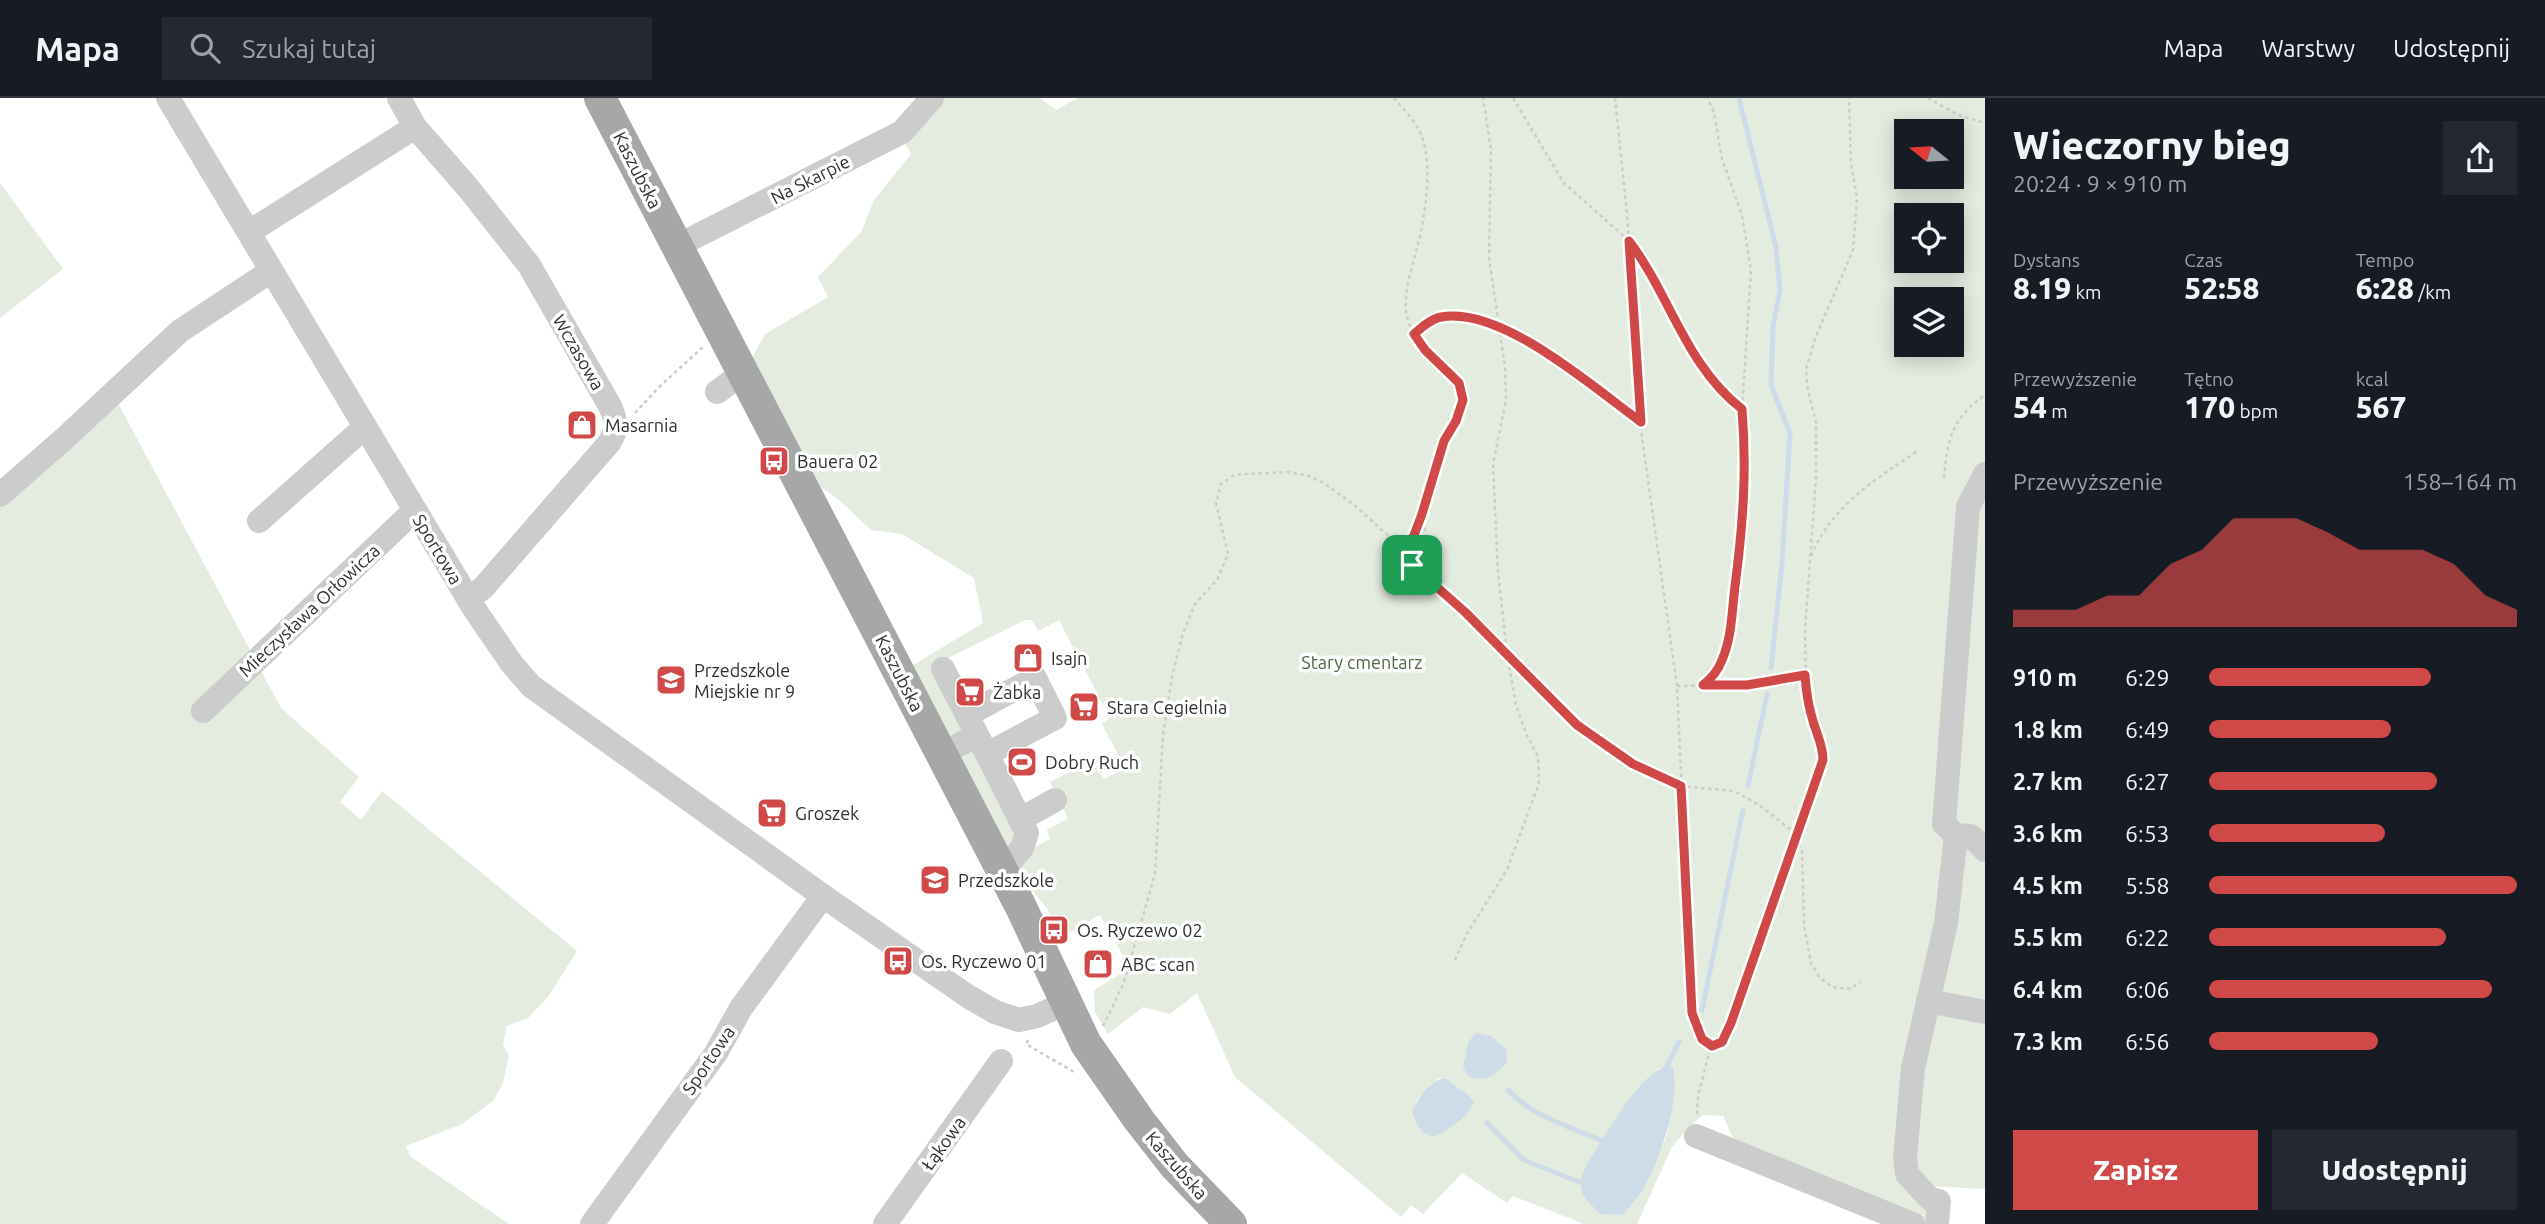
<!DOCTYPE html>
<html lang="pl">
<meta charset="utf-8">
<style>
:root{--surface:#171b24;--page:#242831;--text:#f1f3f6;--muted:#9ea1a6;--line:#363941;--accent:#d04948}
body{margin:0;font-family:Ubuntu,sans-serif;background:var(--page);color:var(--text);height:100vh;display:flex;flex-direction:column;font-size:26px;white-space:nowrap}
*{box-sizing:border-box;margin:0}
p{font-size:23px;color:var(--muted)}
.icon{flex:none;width:38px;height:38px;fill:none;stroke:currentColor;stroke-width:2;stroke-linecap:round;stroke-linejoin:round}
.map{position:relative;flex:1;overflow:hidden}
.panel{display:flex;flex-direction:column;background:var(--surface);width:560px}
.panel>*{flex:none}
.needle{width:46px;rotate:288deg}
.controls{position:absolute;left:1894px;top:21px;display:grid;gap:14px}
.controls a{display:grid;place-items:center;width:70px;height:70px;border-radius:0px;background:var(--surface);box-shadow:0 4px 18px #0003;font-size:35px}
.pin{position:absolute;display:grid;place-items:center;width:60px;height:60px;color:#fff;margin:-30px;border-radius:14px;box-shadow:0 4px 10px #0006}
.round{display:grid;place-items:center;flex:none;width:74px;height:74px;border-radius:0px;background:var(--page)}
.headline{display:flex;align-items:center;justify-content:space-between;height:119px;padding:0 28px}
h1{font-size:38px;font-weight:800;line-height:52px}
.metrics{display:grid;grid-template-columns:repeat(3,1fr);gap:10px;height:119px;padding:7px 28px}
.metrics div{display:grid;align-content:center}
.metrics b{font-size:30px;font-weight:800}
.metrics small{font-size:19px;font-weight:400}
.metrics p{font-size:19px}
.chart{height:196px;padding:14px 28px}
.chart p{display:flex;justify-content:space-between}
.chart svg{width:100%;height:126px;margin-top:7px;fill:var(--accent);opacity:.7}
.cta{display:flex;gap:14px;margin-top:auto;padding:14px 28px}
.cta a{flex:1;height:80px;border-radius:0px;background:var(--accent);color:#fff;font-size:28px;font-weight:800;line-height:80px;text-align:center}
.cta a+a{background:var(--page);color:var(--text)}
ul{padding:0 28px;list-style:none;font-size:23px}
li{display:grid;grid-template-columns:112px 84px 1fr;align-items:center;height:52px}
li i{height:18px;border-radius:9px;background:var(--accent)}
header{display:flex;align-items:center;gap:42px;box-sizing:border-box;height:98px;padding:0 35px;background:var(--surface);border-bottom:2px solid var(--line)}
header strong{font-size:33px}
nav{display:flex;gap:38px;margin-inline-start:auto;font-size:24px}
.search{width:490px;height:63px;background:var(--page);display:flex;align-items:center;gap:18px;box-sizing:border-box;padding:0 24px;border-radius:0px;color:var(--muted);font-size:26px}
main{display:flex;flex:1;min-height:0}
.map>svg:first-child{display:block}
.green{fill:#e4ebdf;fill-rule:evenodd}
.water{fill:#cedce8}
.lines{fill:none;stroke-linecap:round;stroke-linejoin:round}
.stream{stroke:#cedce8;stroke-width:5}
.path{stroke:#ccc;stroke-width:2.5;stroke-dasharray:3.5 3.5;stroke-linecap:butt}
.minor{stroke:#ccc;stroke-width:24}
.major{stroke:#a7a7a7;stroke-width:32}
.route-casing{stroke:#fff;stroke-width:14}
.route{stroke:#d04948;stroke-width:9}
.labels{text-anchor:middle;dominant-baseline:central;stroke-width:7;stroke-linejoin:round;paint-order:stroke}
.street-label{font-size:18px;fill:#2f2f2f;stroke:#fff}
.poi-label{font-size:18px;fill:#2f2f2f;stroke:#fff;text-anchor:start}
.park-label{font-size:18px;fill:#506642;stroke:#fff}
</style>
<header>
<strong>Mapa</strong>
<div class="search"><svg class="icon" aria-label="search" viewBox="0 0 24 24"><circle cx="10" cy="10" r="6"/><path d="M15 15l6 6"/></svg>Szukaj tutaj</div>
<nav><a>Mapa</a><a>Warstwy</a><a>Udostępnij</a></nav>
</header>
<main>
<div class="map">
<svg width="1985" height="1126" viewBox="0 0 1985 1126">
<rect width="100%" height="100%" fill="#fff"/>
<g class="green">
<path d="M942,0H1040L1056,12L1078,0H1985V1091L1929,1088L1897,1066L1928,1104L1927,1125L1736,1047L1723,1018L1703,1017L1688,1030L1672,1049L1637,1126H1584L1513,1098L1507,1105L1462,1075L1423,1116L1411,1107L1401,1119L1235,979L1197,895L1170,916L1143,909L1108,936L1095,914L1094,892L1130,870L1100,817L1063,838L1047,811L1015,771L1025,754L1050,741L1047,732L1068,720L1050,684L1093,662L1104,681L1125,670L1102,626L1110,620L1059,522L1038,533L1032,522H1025L936,566L961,632L949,640L908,570L983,525L974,480L902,436L871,432L839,402L821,389L751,262L765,236L828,199L818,179L861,134L874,102L911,56L903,42ZM1906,33H1951V79H1906ZM1906,117H1951V163H1906ZM1906,201H1951V247H1906ZM1659,970L1675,975L1672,1009L1666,1040L1641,1094L1585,1070L1628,1003ZM1446,980L1453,988L1460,990L1412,1014L1417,1002L1438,981Z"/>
<path d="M0,85L63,171L0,220Z"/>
<path d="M117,303L281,610L359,679L340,704L361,722L382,693L577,853L548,899L528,920L507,928L503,946L509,957L503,985L494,1002L462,1026L406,1048L411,1059L509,1126H0V402Z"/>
<path d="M971,652L976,654L1022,737L1007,751L959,660Z"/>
</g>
<g class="water">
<path d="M1476,935L1491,938L1506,951L1507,965C1495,977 1485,985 1468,978L1463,969L1469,943Z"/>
<path d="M1667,968L1673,969C1682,1000 1658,1069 1640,1096C1635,1103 1628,1110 1622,1117L1601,1116C1584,1100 1575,1094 1585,1070C1602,1043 1637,977 1667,968Z"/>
<path d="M1446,980C1455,990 1467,992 1474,1005C1465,1022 1451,1030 1434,1039C1421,1036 1416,1027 1412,1014C1418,1000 1430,982 1446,980Z"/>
</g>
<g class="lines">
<g class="stream">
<path d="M1739,0L1776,149L1780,193L1773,229L1771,287L1790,335L1782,465L1771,570"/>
<path d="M1748,688L1767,596"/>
<path d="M1702,912L1743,712"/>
<path d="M1667,968L1679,944"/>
<path d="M1508,992C1531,1018 1571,1029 1602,1043"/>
<path d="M1487,1025L1524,1062L1579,1084"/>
</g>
<g class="path">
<path d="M1394,0C1404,12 1417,24 1422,39C1433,68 1425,120 1417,150C1412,170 1404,192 1406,213C1410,252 1464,274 1463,301C1462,317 1449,329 1444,344C1436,368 1430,392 1422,416L1423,426L1445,494"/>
<path d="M1513,0L1564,85L1629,143L1641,158C1669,210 1692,274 1741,310"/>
<path d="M1615,0L1627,116L1642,340L1677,588L1692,915L1702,941L1711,948"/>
<path d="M1928,0L1958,17L1985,25"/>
<path d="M1414,236C1422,229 1431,221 1441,219C1502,208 1594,290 1641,325"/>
<path d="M635,315L660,288L703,249"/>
<path d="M1944,380C1947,342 1952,320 1985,297"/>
<path d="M1811,458C1833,406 1875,382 1919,352"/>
<path d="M1412,464L1411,445L1422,417"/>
<path d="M1677,588L1747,587L1805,577"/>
<path d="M1704,588L1715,577L1723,562L1731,529L1744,423L1745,370L1742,311L1751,172L1742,117L1722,61L1714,15L1708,0"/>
<path d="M1455,862L1466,837L1507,772L1539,685L1538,659L1526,635L1516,607L1507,555L1498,475L1493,366L1506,302L1505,269L1489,160L1491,51L1483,0"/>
<path d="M1103,928L1123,887L1155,776L1163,637L1172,579L1183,535L1195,506L1217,482L1228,456L1216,405L1221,386L1234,377L1248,376L1286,374L1306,377L1324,385L1353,406L1400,448L1412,467L1465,514L1577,627L1633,666L1681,688L1734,693L1762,709L1796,736L1802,753L1804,827L1811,865L1819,879L1832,889L1849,891L1861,884"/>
<path d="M1028,942L1026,946L1074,974"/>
<path d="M1711,948L1722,944L1731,925L1823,662V648L1813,624L1806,594L1805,532L1816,379V324L1808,293L1806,271L1816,238L1853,152L1857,100L1851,65L1849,0"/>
<path d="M1697,1016L1698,998L1711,948"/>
</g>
<g class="minor">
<path d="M168,0L475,512L512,566L531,588L823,798L969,899L995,914L1019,922L1037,918L1066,905"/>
<path d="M399,0L415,29L469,91L529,167L610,308C617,324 618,331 609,345L483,490L468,501"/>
<path d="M249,134L415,29"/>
<path d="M677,148L902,34L932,0"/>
<path d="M717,294L743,275"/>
<path d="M1985,376L1968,409L1944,726L1956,737L1971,738L1985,752"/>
<path d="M0,397L65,340L180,233L271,173"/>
<path d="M259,423L365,329"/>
<path d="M943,571L967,617"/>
<path d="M203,613L415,412"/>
<path d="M942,656L977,637L987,656L1055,620L1035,580L967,617L977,637"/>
<path d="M987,656L1027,735L1022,750L1002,773"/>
<path d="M1021,721L1055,702"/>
<path d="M1928,903L1985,914"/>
<path d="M1696,1038L1913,1126"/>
<path d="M592,1126L716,955L741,910L823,798"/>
<path d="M885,1126L1001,963"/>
<path d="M1937,1126L1939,1103L1930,1101L1907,1076L1905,1059L1913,970L1946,825L1956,737"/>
</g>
<path class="major" d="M600,0L1020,807L1086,946L1139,1022L1175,1068L1231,1126"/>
</g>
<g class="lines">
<g class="route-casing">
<path id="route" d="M1629,143C1670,197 1686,268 1742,311C1747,372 1743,427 1735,488C1732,512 1732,539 1722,562C1718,573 1712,580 1703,587H1747L1805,577C1806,592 1808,607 1813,623C1817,637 1823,647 1823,662L1731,925L1722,944L1712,948L1702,941L1692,915L1681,688L1633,666L1577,627L1465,514L1412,467L1410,457L1411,445L1422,416L1444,343L1456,323L1463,302L1459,285L1425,252L1414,236C1422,229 1431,221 1441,219C1502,208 1594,290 1641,324Z"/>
</g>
<use href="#route" class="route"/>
</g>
<defs>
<g id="shop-square" transform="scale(1.575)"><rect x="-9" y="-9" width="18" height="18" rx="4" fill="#d04948" stroke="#fff"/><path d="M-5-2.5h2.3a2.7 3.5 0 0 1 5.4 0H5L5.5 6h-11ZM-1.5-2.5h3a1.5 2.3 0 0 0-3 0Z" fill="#fff"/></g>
<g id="bus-square" transform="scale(1.575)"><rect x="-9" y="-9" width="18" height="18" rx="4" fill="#d04948" stroke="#fff"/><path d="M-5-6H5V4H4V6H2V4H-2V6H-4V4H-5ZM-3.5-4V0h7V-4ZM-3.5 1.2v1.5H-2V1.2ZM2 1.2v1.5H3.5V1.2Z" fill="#fff"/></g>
<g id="school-square" transform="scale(1.575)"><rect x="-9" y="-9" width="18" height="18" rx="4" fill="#d04948" stroke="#fff"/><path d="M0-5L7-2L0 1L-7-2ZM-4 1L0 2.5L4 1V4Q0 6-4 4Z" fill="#fff"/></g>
<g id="supermarket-square" transform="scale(1.575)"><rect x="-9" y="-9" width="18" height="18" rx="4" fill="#d04948" stroke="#fff"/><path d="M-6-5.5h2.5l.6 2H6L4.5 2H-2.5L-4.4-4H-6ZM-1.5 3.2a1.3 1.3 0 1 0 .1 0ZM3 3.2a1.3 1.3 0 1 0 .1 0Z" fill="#fff"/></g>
<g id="stadium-square" transform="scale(1.575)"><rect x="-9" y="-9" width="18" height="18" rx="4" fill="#d04948" stroke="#fff"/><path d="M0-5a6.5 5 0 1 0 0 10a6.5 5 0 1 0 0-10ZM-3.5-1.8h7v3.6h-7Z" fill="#fff"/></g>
</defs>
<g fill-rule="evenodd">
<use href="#shop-square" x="582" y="327"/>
<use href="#bus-square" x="774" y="363"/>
<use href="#shop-square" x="1028" y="560"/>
<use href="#school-square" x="671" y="582"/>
<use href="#supermarket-square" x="970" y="594"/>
<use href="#supermarket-square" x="1084" y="609"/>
<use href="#stadium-square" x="1022" y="664"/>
<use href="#supermarket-square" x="772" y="715"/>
<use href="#school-square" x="935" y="782"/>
<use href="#bus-square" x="1054" y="832"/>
<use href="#bus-square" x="898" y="863"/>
<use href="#shop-square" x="1098" y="866"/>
</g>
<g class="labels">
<g class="street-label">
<text transform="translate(638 72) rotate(63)">Kaszubska</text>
<text transform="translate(810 81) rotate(-27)">Na Skarpie</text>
<text transform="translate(579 254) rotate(60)">Wczasowa</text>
<text transform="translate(438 451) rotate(59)">Sportowa</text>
<text transform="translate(309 512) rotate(-43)">Mieczysława Orłowicza</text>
<text transform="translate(900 575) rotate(63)">Kaszubska</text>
<text transform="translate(708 962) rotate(-56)">Sportowa</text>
<text transform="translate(943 1045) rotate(-54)">Łąkowa</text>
<text transform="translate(1177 1067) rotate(49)">Kaszubska</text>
</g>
<g class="poi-label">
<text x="605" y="327">Masarnia</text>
<text x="797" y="363">Bauera 02</text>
<text x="1051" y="560">Isajn</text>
<text x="694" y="572">Przedszkole<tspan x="694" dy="21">Miejskie nr 9</tspan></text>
<text x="993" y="594">Żabka</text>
<text x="1107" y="609">Stara Cegielnia</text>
<text x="1045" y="664">Dobry Ruch</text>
<text x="795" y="715">Groszek</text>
<text x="958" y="782">Przedszkole</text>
<text x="1077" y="832">Os. Ryczewo 02</text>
<text x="921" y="863">Os. Ryczewo 01</text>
<text x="1121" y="866">ABC scan</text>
</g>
<g class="park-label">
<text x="1362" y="564">Stary cmentarz</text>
</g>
</g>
</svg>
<div class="controls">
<a><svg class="needle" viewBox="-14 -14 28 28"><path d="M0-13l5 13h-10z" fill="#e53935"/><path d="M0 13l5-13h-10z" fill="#9ea1a6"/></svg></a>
<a><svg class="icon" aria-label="locate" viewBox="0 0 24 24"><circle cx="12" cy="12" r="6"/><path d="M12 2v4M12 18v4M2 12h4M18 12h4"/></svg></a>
<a><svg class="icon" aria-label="layers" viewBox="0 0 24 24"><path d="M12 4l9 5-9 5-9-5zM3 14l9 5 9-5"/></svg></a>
</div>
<div class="pin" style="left:1412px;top:467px;background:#1e9e55"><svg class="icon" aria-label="arrive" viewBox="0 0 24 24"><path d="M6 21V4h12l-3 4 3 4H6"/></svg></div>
</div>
<section class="panel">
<div class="headline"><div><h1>Wieczorny bieg</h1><p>20:24 · 9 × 910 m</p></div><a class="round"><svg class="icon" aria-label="share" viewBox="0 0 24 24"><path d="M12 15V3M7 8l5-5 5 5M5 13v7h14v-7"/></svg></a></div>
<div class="metrics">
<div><p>Dystans</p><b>8.19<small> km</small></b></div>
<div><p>Czas</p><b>52:58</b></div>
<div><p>Tempo</p><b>6:28<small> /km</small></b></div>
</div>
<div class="metrics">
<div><p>Przewyższenie</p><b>54<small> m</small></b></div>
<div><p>Tętno</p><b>170<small> bpm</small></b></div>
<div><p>kcal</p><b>567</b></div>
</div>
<div class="chart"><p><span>Przewyższenie</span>158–164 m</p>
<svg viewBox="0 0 160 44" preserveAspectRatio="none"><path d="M0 44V38L10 38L20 38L30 33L40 33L50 22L60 17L70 6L80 6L90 6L100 11L110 17L120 17L130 17L140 22L150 33L160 38V44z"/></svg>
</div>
<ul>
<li><b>910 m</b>6:29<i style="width:72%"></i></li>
<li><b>1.8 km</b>6:49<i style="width:59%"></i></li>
<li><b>2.7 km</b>6:27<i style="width:74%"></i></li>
<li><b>3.6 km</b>6:53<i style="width:57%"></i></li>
<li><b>4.5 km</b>5:58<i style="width:100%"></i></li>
<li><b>5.5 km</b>6:22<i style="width:77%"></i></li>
<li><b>6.4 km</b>6:06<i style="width:92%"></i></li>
<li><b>7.3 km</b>6:56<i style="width:55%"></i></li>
</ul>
<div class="cta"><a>Zapisz</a><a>Udostępnij</a></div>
</section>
</main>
